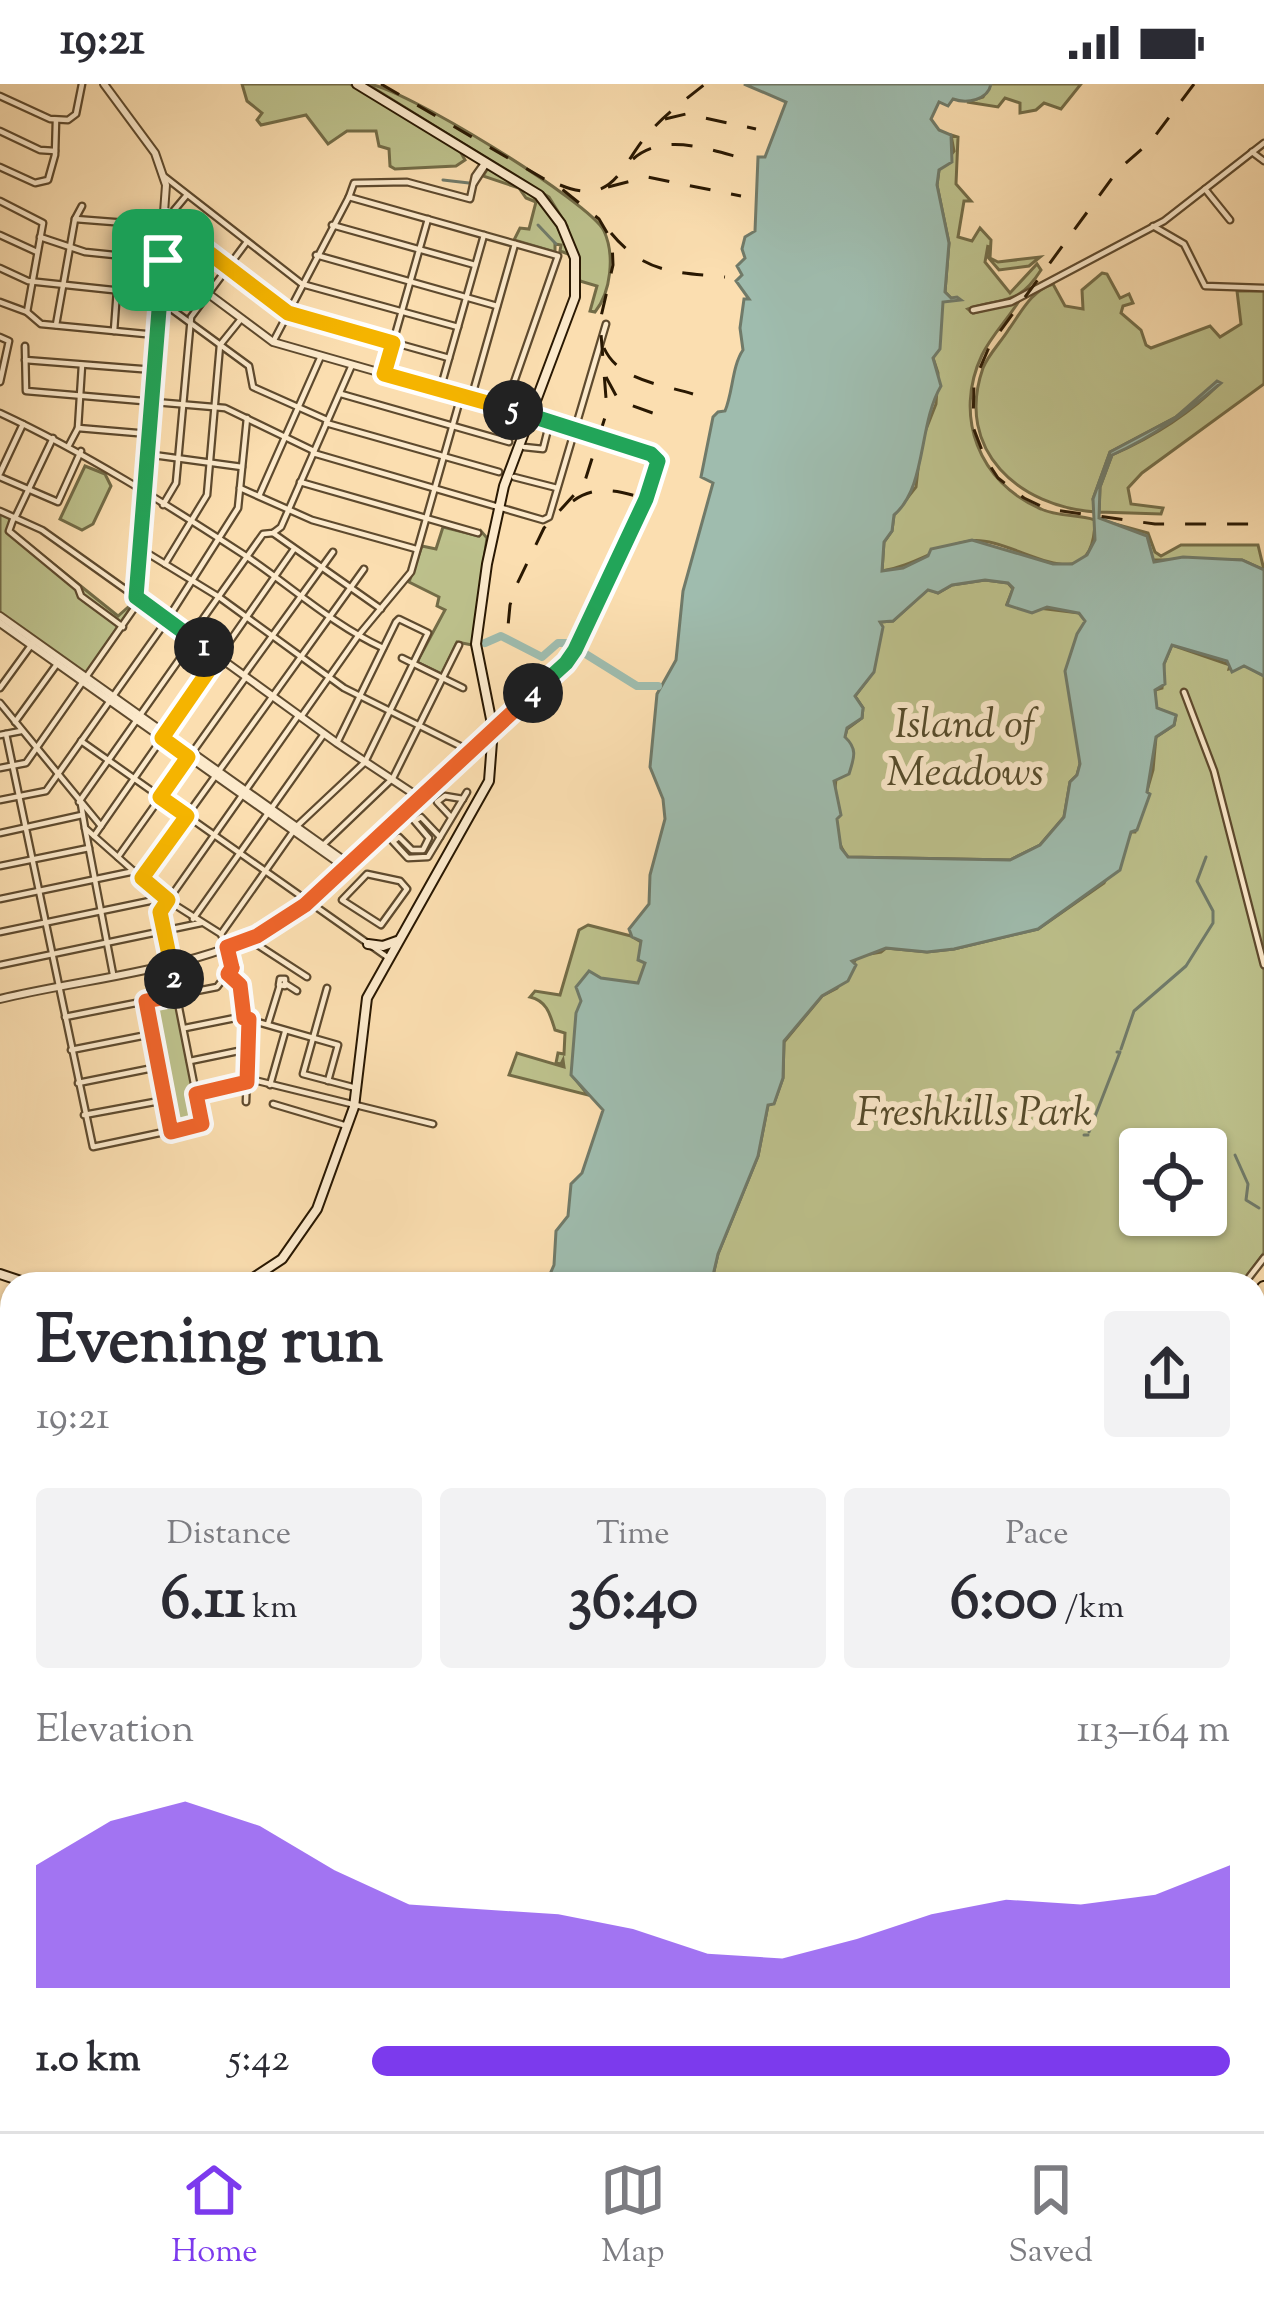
<!DOCTYPE html>
<meta charset="utf-8">
<style>
:root{--surface:#fff;--page:#f2f2f3;--text:#2b2b33;--muted:#7c7c81;--line:#e1e1e2;--accent:#7c3aed}
body{margin:0;font-family:"Sorts Mill Goudy",serif;background:var(--page);color:var(--text);height:100vh;display:flex;flex-direction:column;font-size:45px;white-space:nowrap}
*{box-sizing:border-box;margin:0}
p{font-size:39px;color:var(--muted)}
.icon{flex:none;width:66px;height:66px;fill:none;stroke:currentColor;stroke-width:2;stroke-linecap:round;stroke-linejoin:round}
.map{position:relative;flex:1;overflow:hidden}
.details{position:absolute;left:0px;top:1188px;width:1266px;height:861px;display:flex;flex-direction:column;background:var(--surface);border-radius:36px 36px 0 0;box-shadow:0 3px 9px #0004}
.details>*{flex:none}
.controls{position:absolute;left:1119px;top:1044px;display:grid;gap:24px}
.controls a{display:grid;place-items:center;width:108px;height:108px;border-radius:12px;background:var(--surface);box-shadow:0 3px 9px #0004;font-size:60px}
.pin{position:absolute;display:grid;place-items:center;width:102px;height:102px;color:#fff;margin:-51px;border-radius:24px;box-shadow:0 6px 18px #0006}
.km{position:absolute;width:60px;height:60px;margin:-30px;border-radius:50%;background:#222;color:#fff;font-size:33px;line-height:60px;text-align:center}
.round{display:grid;place-items:center;flex:none;width:126px;height:126px;border-radius:12px;background:var(--page)}
.summary{display:flex;align-items:center;justify-content:space-between;height:204px;padding:0 36px}
h1{font-size:66px;font-weight:700;line-height:90px}
.metrics{display:grid;grid-template-columns:repeat(3,1fr);gap:18px;height:204px;padding:12px 36px}
.metrics div{display:grid;align-content:center;border-radius:12px;background:var(--page);text-align:center}
.metrics b{font-size:60px;font-weight:700}
.metrics small{font-size:33px;font-weight:400}
.metrics p{font-size:33px}
.chart{height:336px;padding:24px 36px}
.chart p{display:flex;justify-content:space-between}
.chart svg{width:100%;height:216px;margin-top:12px;fill:var(--accent);opacity:.7}
ul{padding:0 36px;list-style:none;font-size:39px}
li{display:grid;grid-template-columns:192px 144px 1fr;align-items:center;height:90px}
li i{height:30px;border-radius:15px;background:var(--accent)}
.status{display:flex;justify-content:space-between;align-items:center;height:84px;padding:0 60px;background:var(--surface);direction:ltr}
.status svg{height:33px;fill:currentColor}
.tab-bar{display:flex;justify-content:space-around;align-items:center;height:168px;border-top:3px solid var(--line);background:var(--surface);font-size:33px;color:var(--muted)}
.tab-bar a{display:grid;justify-items:center;gap:6px}
.tab-bar .on{color:var(--accent)}
.map>svg:first-child{display:block}
.green{fill:#bdc18c;stroke:#736c47;stroke-width:3;fill-rule:evenodd}
.water{fill:#9fbcae;stroke:#707a69;stroke-width:3;fill-rule:evenodd}
.lines{fill:none;stroke-linecap:round;stroke-linejoin:round}
.stream{stroke:#707a69;stroke-width:3}
.river{stroke:#9fbcae;stroke-width:8}
.minor-casing{stroke:#5e4a2e;stroke-width:9}
.tertiary-casing{stroke:#5e4a2e;stroke-width:10}
.secondary-casing{stroke:#291802;stroke-width:12}
.motorway-casing{stroke:#291802;stroke-width:16}
.minor{stroke:#fceacc;stroke-width:4.5}
.tertiary{stroke:#fceacc;stroke-width:6}
.secondary{stroke:#fceacc;stroke-width:8}
.motorway{stroke:#fbdeb0;stroke-width:12}
.rail{stroke:#291802;stroke-width:3;stroke-dasharray:21 21;stroke-linecap:butt}
.split-1-casing{stroke:#fff;stroke-width:24}
.split-2-casing{stroke:#fff;stroke-width:24}
.split-3-casing{stroke:#fff;stroke-width:24}
.split-4-casing{stroke:#fff;stroke-width:24}
.split-5-casing{stroke:#fff;stroke-width:24}
.split-6-casing{stroke:#fff;stroke-width:24}
.split-1{stroke:#22a559;stroke-width:15}
.split-2{stroke:#f5b400;stroke-width:15}
.split-3{stroke:#f0652b;stroke-width:15}
.split-4{stroke:#f0652b;stroke-width:15}
.split-5{stroke:#22a559;stroke-width:15}
.split-6{stroke:#f5b400;stroke-width:15}
.labels{text-anchor:middle;dominant-baseline:central;stroke-width:12;stroke-linejoin:round;paint-order:stroke}
.park-label{font-size:42px;font-style:italic;fill:#554b2b;stroke:#fceacc}
</style>
<div class="status"><b>19:21</b><svg viewBox="0 0 49 12"><path d="M0 12V9h3v3zM5 12V6h3v6zM10 12V3h3v9zM15 12V0h3v12zM26 1h20v11H26zM47 4h2v5h-2z"/></svg></div>
<div class="map">
<svg width="1264" height="2047" viewBox="0 0 1264 2047">
<rect width="100%" height="100%" fill="#fbdeb0"/>
<filter id="stains"><feTurbulence type="fractalNoise" baseFrequency=".00167" numOctaves="4"/><feColorMatrix values="0 0 0 0 .2 0 0 0 0 .09 0 0 0 0 .02 0 0 0 .5 -.17"/></filter>
<radialGradient id="worn" r=".72"><stop offset=".6" stop-color="#630" stop-opacity="0"/><stop offset="1" stop-color="#630" stop-opacity=".3"/></radialGradient>
<g class="green">
<path d="M242,0H350L460,67L465,76L456,82L395,85L390,82L389,65L379,62L376,47H347L328,60L306,31L261,41L257,36L262,29L247,17Z"/>
<path d="M367,0C398,0 592,119 604,147C615,171 611,208 595,228L590,227L597,202L580,197L567,142L549,113Z"/>
<path d="M991,0H1081L1061,25L1044,19L1036,26L1020,29V19L1005,14L998,23L967,18L983,13Z"/>
<path d="M951,51L958,53L956,100L971,117H964L958,153L972,157L980,144L991,156L990,174L998,178L1040,173L1029,182L999,186L987,172L988,161L985,178L1010,209L1037,180L1041,186C1018,222 1005,213 968,225L973,229L1019,217C1008,235 991,252 982,271C953,332 979,399 1041,425C1058,433 1077,430 1095,436C1094,526 1013,450 970,457C938,462 914,482 882,487L884,458L892,447L894,431L916,403L921,358L936,320L938,289L933,274L943,217L958,214L952,215L945,208L949,159L937,101L939,86L954,67Z"/>
<path d="M488,84C527,104 557,125 568,170L560,167L561,161L555,160V168L514,156L520,144L529,145L536,118L526,114L519,104L483,92Z"/>
<path d="M1102,189L1107,190L1120,214L1129,210L1133,219L1123,222L1121,229L1141,246L1146,261L1151,264L1210,242L1220,253L1241,240L1237,207H1264V300L1142,389L1128,404L1131,420L1163,424L1161,430L1099,428L1100,403L1112,371C1153,353 1189,331 1220,299L1176,333L1110,368L1093,415L1096,428C1020,423 954,367 983,284C988,271 1001,258 1009,245C1022,227 1031,207 1053,200L1065,222L1083,225L1082,206Z"/>
<path d="M85,382L105,390L111,402L93,440L82,446L60,435Z"/>
<path d="M0,426L16,433L11,446L118,532L135,517L86,591L0,529Z"/>
<path d="M1104,437L1148,449L1155,468L1161,472L1181,461H1258L1264,486L1242,476H1139Z"/>
<path d="M443,443L479,452L481,447L487,454L472,561L457,558L442,590L417,578L445,526L437,522L439,513L409,498L422,462L436,465Z"/>
<path d="M985,496L1008,499L1013,505L1007,520L1079,529L1086,537C1054,583 1078,629 1080,680L1077,691L1070,698L1064,733L1040,761L1010,776L848,773C823,745 837,678 847,645L862,634L863,624L855,612L868,595L880,538L893,537L928,505L938,509L952,501Z"/>
<path d="M1172,561L1230,581L1229,585L1244,581L1264,592V1169L1241,1200H711L718,1170L758,1072L768,1021L774,1019L783,994L784,958L822,912L837,904L858,872L881,868L886,864L927,868L954,865L1038,845L1104,799L1131,748H1135L1153,686L1156,653L1174,641L1176,632L1156,624L1155,606L1162,604L1164,580ZM1140,1065H1206V1131H1140Z"/>
<path d="M588,841L631,852L653,865L645,911L572,991L588,1011L509,991L517,969L564,983L563,976L561,980L556,979L558,969L564,970L565,949L555,946C550,930 547,917 530,913L535,907L560,911L579,846Z"/>
<path d="M178,913L203,1043L170,1049L145,918Z"/>
<path d="M1264,1375V1566L1254,1554V1387Z"/>
<path d="M7,1628L12,1631L9,1761L8,1747L0,1743V1632Z"/>
</g>
<g class="water">
<path d="M744,0H991C988,16 967,20 953,15L948,22L939,18L931,35L939,46L951,51L952,78L939,86L937,101L949,159L945,208L951,214L957,213L961,216L943,218L940,265L933,274L941,302C918,341 927,403 894,431L892,447L884,458L882,487L903,484L928,472L931,465L972,456L1053,480H1072L1087,471L1095,456L1093,415L1110,368L1176,333L1217,297L1221,299C1186,329 1154,352 1112,371L1100,403L1099,434L1147,452L1154,478L1183,473L1242,476L1264,486V592L1244,582L1232,588L1227,577L1172,561L1164,580L1165,600L1155,606L1157,624L1176,631L1174,641L1156,653L1147,708L1150,710L1137,746L1131,748L1120,786L1038,845L954,865L927,868L886,864L852,877L856,881L848,897L822,912L784,957L783,994L774,1020L768,1021L758,1072L718,1170L711,1200H538L547,1197L554,1181L556,1147L568,1132L571,1100L582,1089L603,1026L571,991L576,929L581,917L576,903L589,887L601,894L638,899L645,879L638,876L641,857L632,853L629,845L649,820L650,791L665,735L663,715L650,683L657,610L676,576L683,507L713,399L701,393L713,333L718,328L725,327C733,308 732,282 743,266L740,244L744,215H749L736,197L742,191L737,182L745,174L742,165L745,153L755,147L758,73H765L786,18ZM985,496L1008,499L1013,504L1007,521L1032,529L1047,523L1079,529L1085,537L1077,550L1065,587L1080,680L1077,691L1070,698L1064,733L1040,761L1010,776L848,773L841,764L837,735L841,731L834,697L849,690C854,674 858,665 845,653L847,644L862,634L863,624L855,612L874,588L883,543L880,538L893,537L928,506L938,509L952,501Z"/>
<path d="M0,1298L12,1304V1631L7,1628L0,1632Z"/>
</g>
<g class="lines">
<g class="stream">
<path d="M443,96L469,99"/>
<path d="M538,141L556,160"/>
<path d="M1121,965L1134,927L1186,882L1213,839V827L1197,797L1206,773"/>
<path d="M1089,1048L1120,968H1117"/>
<path d="M1084,1051H1088"/>
<path d="M1235,1071L1248,1100L1246,1116L1259,1124"/>
<path d="M116,1198L117,1200"/>
<path d="M0,1263L12,1272"/>
</g>
<path class="river" d="M485,559L501,552L542,573L558,559H568L637,602H658"/>
<g class="minor-casing">
<g id="minor">
<path d="M0,12L50,35L68,36L76,30L82,0"/>
<path d="M0,47L40,66L55,67"/>
<path d="M1252,68L1264,77"/>
<path d="M0,83L35,99L48,96L55,71L56,36"/>
<path d="M165,93L302,200L458,243"/>
<path d="M474,99L487,79"/>
<path d="M1205,105L1230,136"/>
<path d="M186,112L166,136L169,141L288,229L449,274"/>
<path d="M349,113L558,172L505,324"/>
<path d="M349,113L354,99L407,98L470,115L475,92L485,78"/>
<path d="M0,117L43,139L27,228"/>
<path d="M75,135L165,142"/>
<path d="M332,141L475,181"/>
<path d="M1153,142L1184,160L1205,202L1264,204"/>
<path d="M0,151L37,168"/>
<path d="M40,153L85,168L163,176"/>
<path d="M316,171L497,222"/>
<path d="M0,184L28,197L160,211"/>
<path d="M159,216L249,282L253,303L327,336"/>
<path d="M0,218L27,228L41,240L156,251"/>
<path d="M973,226L1011,218L1164,137L1264,59"/>
<path d="M56,241L75,135L82,122"/>
<path d="M114,247L117,206"/>
<path d="M0,253L9,257L0,298"/>
<path d="M273,258L349,113"/>
<path d="M25,262L26,307L225,324L314,367"/>
<path d="M25,276L154,286"/>
<path d="M384,290L428,135"/>
<path d="M440,306L484,151"/>
<path d="M341,310L509,358"/>
<path d="M471,315L515,160"/>
<path d="M0,329C86,369 166,420 246,472C292,503 333,541 383,564"/>
<path d="M326,339L499,388"/>
<path d="M78,344L149,350"/>
<path d="M69,361L78,344L82,281"/>
<path d="M524,363L543,365L550,337"/>
<path d="M313,369L543,436L549,433L606,240"/>
<path d="M146,370L242,383"/>
<path d="M0,389L23,340"/>
<path d="M0,393L58,418L81,367"/>
<path d="M514,393L557,404"/>
<path d="M300,398L478,449"/>
<path d="M240,404L312,436L416,465"/>
<path d="M259,412L321,272"/>
<path d="M163,421L176,399L191,233L246,159"/>
<path d="M0,427L42,446L136,513"/>
<path d="M14,433L9,447L78,504L81,512L123,543"/>
<path d="M15,434L53,354"/>
<path d="M273,449L381,525"/>
<path d="M139,464L219,513L344,604L470,667"/>
<path d="M165,480L207,411L220,261L241,235"/>
<path d="M190,553L263,450L273,449L281,443L352,281"/>
<path d="M402,574L463,604"/>
<path d="M244,591L333,468"/>
<path d="M0,604L32,560"/>
<path d="M1184,608L1214,687L1264,881"/>
<path d="M0,619L101,742"/>
<path d="M301,633L358,552L411,488L461,312"/>
<path d="M15,638L57,580"/>
<path d="M6,650L93,1063L202,1040L160,828L298,632"/>
<path d="M0,651L21,647"/>
<path d="M81,657L390,875"/>
<path d="M0,684L26,679L140,516"/>
<path d="M0,716L46,707L167,536L238,424L247,334"/>
<path d="M79,718L193,556"/>
<path d="M81,720L85,744L164,814L221,850"/>
<path d="M451,733L437,718L445,712L463,715"/>
<path d="M415,737L421,733L440,753"/>
<path d="M85,744L113,890"/>
<path d="M384,748L408,774L428,773L467,708"/>
<path d="M0,749L82,731"/>
<path d="M94,752L294,465"/>
<path d="M395,756L399,753L412,766H423L429,754L406,727"/>
<path d="M322,762L393,694L459,561"/>
<path d="M118,773L246,593"/>
<path d="M0,782L89,764"/>
<path d="M367,790L400,797L407,805L381,841L342,816Z"/>
<path d="M142,794L364,485"/>
<path d="M0,815L135,787"/>
<path d="M193,835L324,650"/>
<path d="M0,848L164,814"/>
<path d="M221,850L297,742L365,678L428,549L399,535L396,538L337,659"/>
<path d="M250,856L307,893"/>
<path d="M0,881L201,839"/>
<path d="M229,891L240,901L244,934"/>
<path d="M280,895H285V902L279,901Z"/>
<path d="M286,900L297,907"/>
<path d="M327,904L303,990L356,1004"/>
<path d="M146,918L171,1048"/>
<path d="M65,933L217,903L233,882L221,850"/>
<path d="M268,940L280,901"/>
<path d="M185,944L240,933L338,961L328,997"/>
<path d="M71,966L152,950"/>
<path d="M190,977L248,965"/>
<path d="M78,999L158,983"/>
<path d="M270,1001L285,948"/>
<path d="M197,1010L258,997L433,1040"/>
<path d="M246,1018L249,935"/>
<path d="M273,1020L347,1042"/>
<path d="M84,1031L165,1016"/>
<path d="M1244,1200L1264,1174"/>
<path d="M1254,1601L1260,1598L1264,1601"/>
<path d="M1254,1655L1264,1647"/>
<path d="M1254,1692L1264,1684"/>
<path d="M1254,1737L1262,1747"/>
<path d="M1254,1752L1264,1745"/>
<path d="M1254,1858L1264,1855"/>
<path d="M1254,1890L1264,1887"/>
<path d="M0,1896L12,1923"/>
<path d="M1254,1926L1264,1936"/>
<path d="M1254,1992L1264,1988"/>
<path d="M0,2015L12,2036"/>
<path d="M1254,2028L1264,2024"/>
<path d="M463,2037L466,2047"/>
<path d="M475,2037L478,2047"/>
<path d="M671,2037L674,2047"/>
<path d="M829,2037L832,2047"/>
<path d="M1056,2037L1059,2047"/>
<path d="M1092,2037L1095,2047"/>
<path d="M1203,2037L1207,2047"/>
<path d="M1239,2037L1242,2047"/>
<path d="M768,2045L793,2037"/>
<path d="M292,2047L296,2037"/>
<path d="M340,2047L344,2037"/>
<path d="M403,2047L438,2037"/>
<path d="M507,2047L541,2037L544,2047"/>
<path d="M990,2047L1003,2039L1023,2037"/>
<path d="M1103,2047L1134,2037"/>
<path d="M1147,2047L1167,2039"/>
</g>
</g>
<g class="tertiary-casing">
<g id="tertiary">
<path d="M104,0L155,69L166,101L136,513L337,659L420,714"/>
<path d="M0,532L349,780"/>
<path d="M0,539L346,784"/>
<path d="M0,915C88,893 223,884 295,829L566,579L646,415L658,377L651,370L529,331L273,258L163,176"/>
<path d="M1254,1383L1264,1371"/>
<path d="M1254,1560L1264,1573"/>
<path d="M386,2037L389,2047"/>
<path d="M741,2037L744,2047"/>
<path d="M1130,2037L1134,2047"/>
<path d="M62,2047L73,2037"/>
</g>
</g>
<g class="secondary-casing">
<g id="secondary">
<path d="M368,860L383,862L397,857"/>
<path d="M0,1190L30,1200"/>
<path d="M244,1200L282,1175L317,1125L354,1023L367,914L489,697L493,645L476,560L487,480L504,402L575,213V174L561,140L539,111L357,0"/>
</g>
</g>
<g class="motorway-casing">
<g id="motorway">
<path d="M1254,1217L1264,1204"/>
<path d="M1254,1232L1264,1219"/>
<path d="M311,2047L315,2037"/>
<path d="M321,2047L325,2037"/>
</g>
</g>
<use href="#minor" class="minor"/>
<use href="#tertiary" class="tertiary"/>
<use href="#secondary" class="secondary"/>
<use href="#motorway" class="motorway"/>
<g class="rail">
<path d="M381,0L563,106L599,135L612,157L613,181L600,237L607,327L584,400L544,444L517,500L510,521L507,553"/>
<path d="M1194,0L1152,56L1118,86L990,261L974,298L973,343L985,374L998,394L1024,414L1047,425L1155,440H1264"/>
<path d="M665,35L686,30L756,45"/>
<path d="M633,75C666,46 715,68 753,77"/>
<path d="M560,101C614,123 620,83 647,51C664,31 685,16 705,0"/>
<path d="M608,103L647,93L741,112"/>
<path d="M611,149C645,190 675,188 725,193"/>
<path d="M604,264C619,297 661,300 693,310"/>
<path d="M606,293L619,317L661,332"/>
<path d="M573,417C598,399 622,408 650,416"/>
</g>
</g>
<g class="lines">
<g class="split-1-casing">
<path id="split-1" d="M163,176L136,513L204,563"/>
</g>
<g class="split-2-casing">
<path id="split-2" d="M174,895L160,828L168,816L142,794L187,732L160,713L188,673L162,654L218,573L204,563"/>
</g>
<g class="split-3-casing">
<path id="split-3" d="M174,895L178,911L146,917L171,1048L202,1040L196,1010L247,998L249,935L244,934L240,901L228,890L232,884"/>
</g>
<g class="split-4-casing">
<path id="split-4" d="M232,884L227,863L257,852L305,821L533,609"/>
</g>
<g class="split-5-casing">
<path id="split-5" d="M513,326L651,370L658,377L646,415L575,566L566,579L533,609"/>
</g>
<g class="split-6-casing">
<path id="split-6" d="M163,176L166,136L288,229L393,259L384,290L513,326"/>
</g>
<use href="#split-1" class="split-1"/>
<use href="#split-2" class="split-2"/>
<use href="#split-3" class="split-3"/>
<use href="#split-4" class="split-4"/>
<use href="#split-5" class="split-5"/>
<use href="#split-6" class="split-6"/>
</g>
<g class="labels">
<g class="park-label">
<text x="965" y="643">Island of<tspan x="965" dy="48">Meadows</tspan></text>
<text x="974" y="1031">Freshkills Park</text>
</g>
</g>
<rect width="100%" height="100%" filter="url(#stains)"/>
<rect width="100%" height="100%" fill="url(#worn)"/>
</svg>
<div class="controls">
<a><svg class="icon" aria-label="locate" viewBox="0 0 24 24"><circle cx="12" cy="12" r="6"/><path d="M12 2v4M12 18v4M2 12h4M18 12h4"/></svg></a>
</div>
<div class="pin" style="left:163px;top:176px;background:#1e9e55"><svg class="icon" aria-label="arrive" viewBox="0 0 24 24"><path d="M6 21V4h12l-3 4 3 4H6"/></svg></div>
<b class="km" style="left:204px;top:563px">1</b>
<b class="km" style="left:174px;top:895px">2</b>
<b class="km" style="left:533px;top:609px">4</b>
<b class="km" style="left:513px;top:326px">5</b>
<section class="details">
<div class="summary"><div><h1>Evening run</h1><p>19:21</p></div><a class="round"><svg class="icon" aria-label="share" viewBox="0 0 24 24"><path d="M12 15V3M7 8l5-5 5 5M5 13v7h14v-7"/></svg></a></div>
<div class="metrics">
<div><p>Distance</p><b>6.11<small> km</small></b></div>
<div><p>Time</p><b>36:40</b></div>
<div><p>Pace</p><b>6:00<small> /km</small></b></div>
</div>
<div class="chart"><p><span>Elevation</span>113–164 m</p>
<svg viewBox="0 0 160 44" preserveAspectRatio="none"><path d="M0 44V19L10 10L20 6L30 11L40 20L50 27L60 28L70 29L80 32L90 37L100 38L110 34L120 29L130 26L140 27L150 25L160 19V44z"/></svg>
</div>
<ul>
<li><b>1.0 km</b>5:42<i style="width:100%"></i></li>
</ul>
</section>
</div>
<nav class="tab-bar">
<a class="on"><svg class="icon" aria-label="home" viewBox="0 0 24 24"><path d="M3 11l9-7 9 7M6 9v11h12V9"/></svg>Home</a>
<a><svg class="icon" aria-label="map" viewBox="0 0 24 24"><path d="M3 6l6-2 6 2 6-2v14l-6 2-6-2-6 2zM9 4v14M15 6v14"/></svg>Map</a>
<a><svg class="icon" aria-label="saved" viewBox="0 0 24 24"><path d="M7 4h10v16l-5-4-5 4z"/></svg>Saved</a>
</nav>
